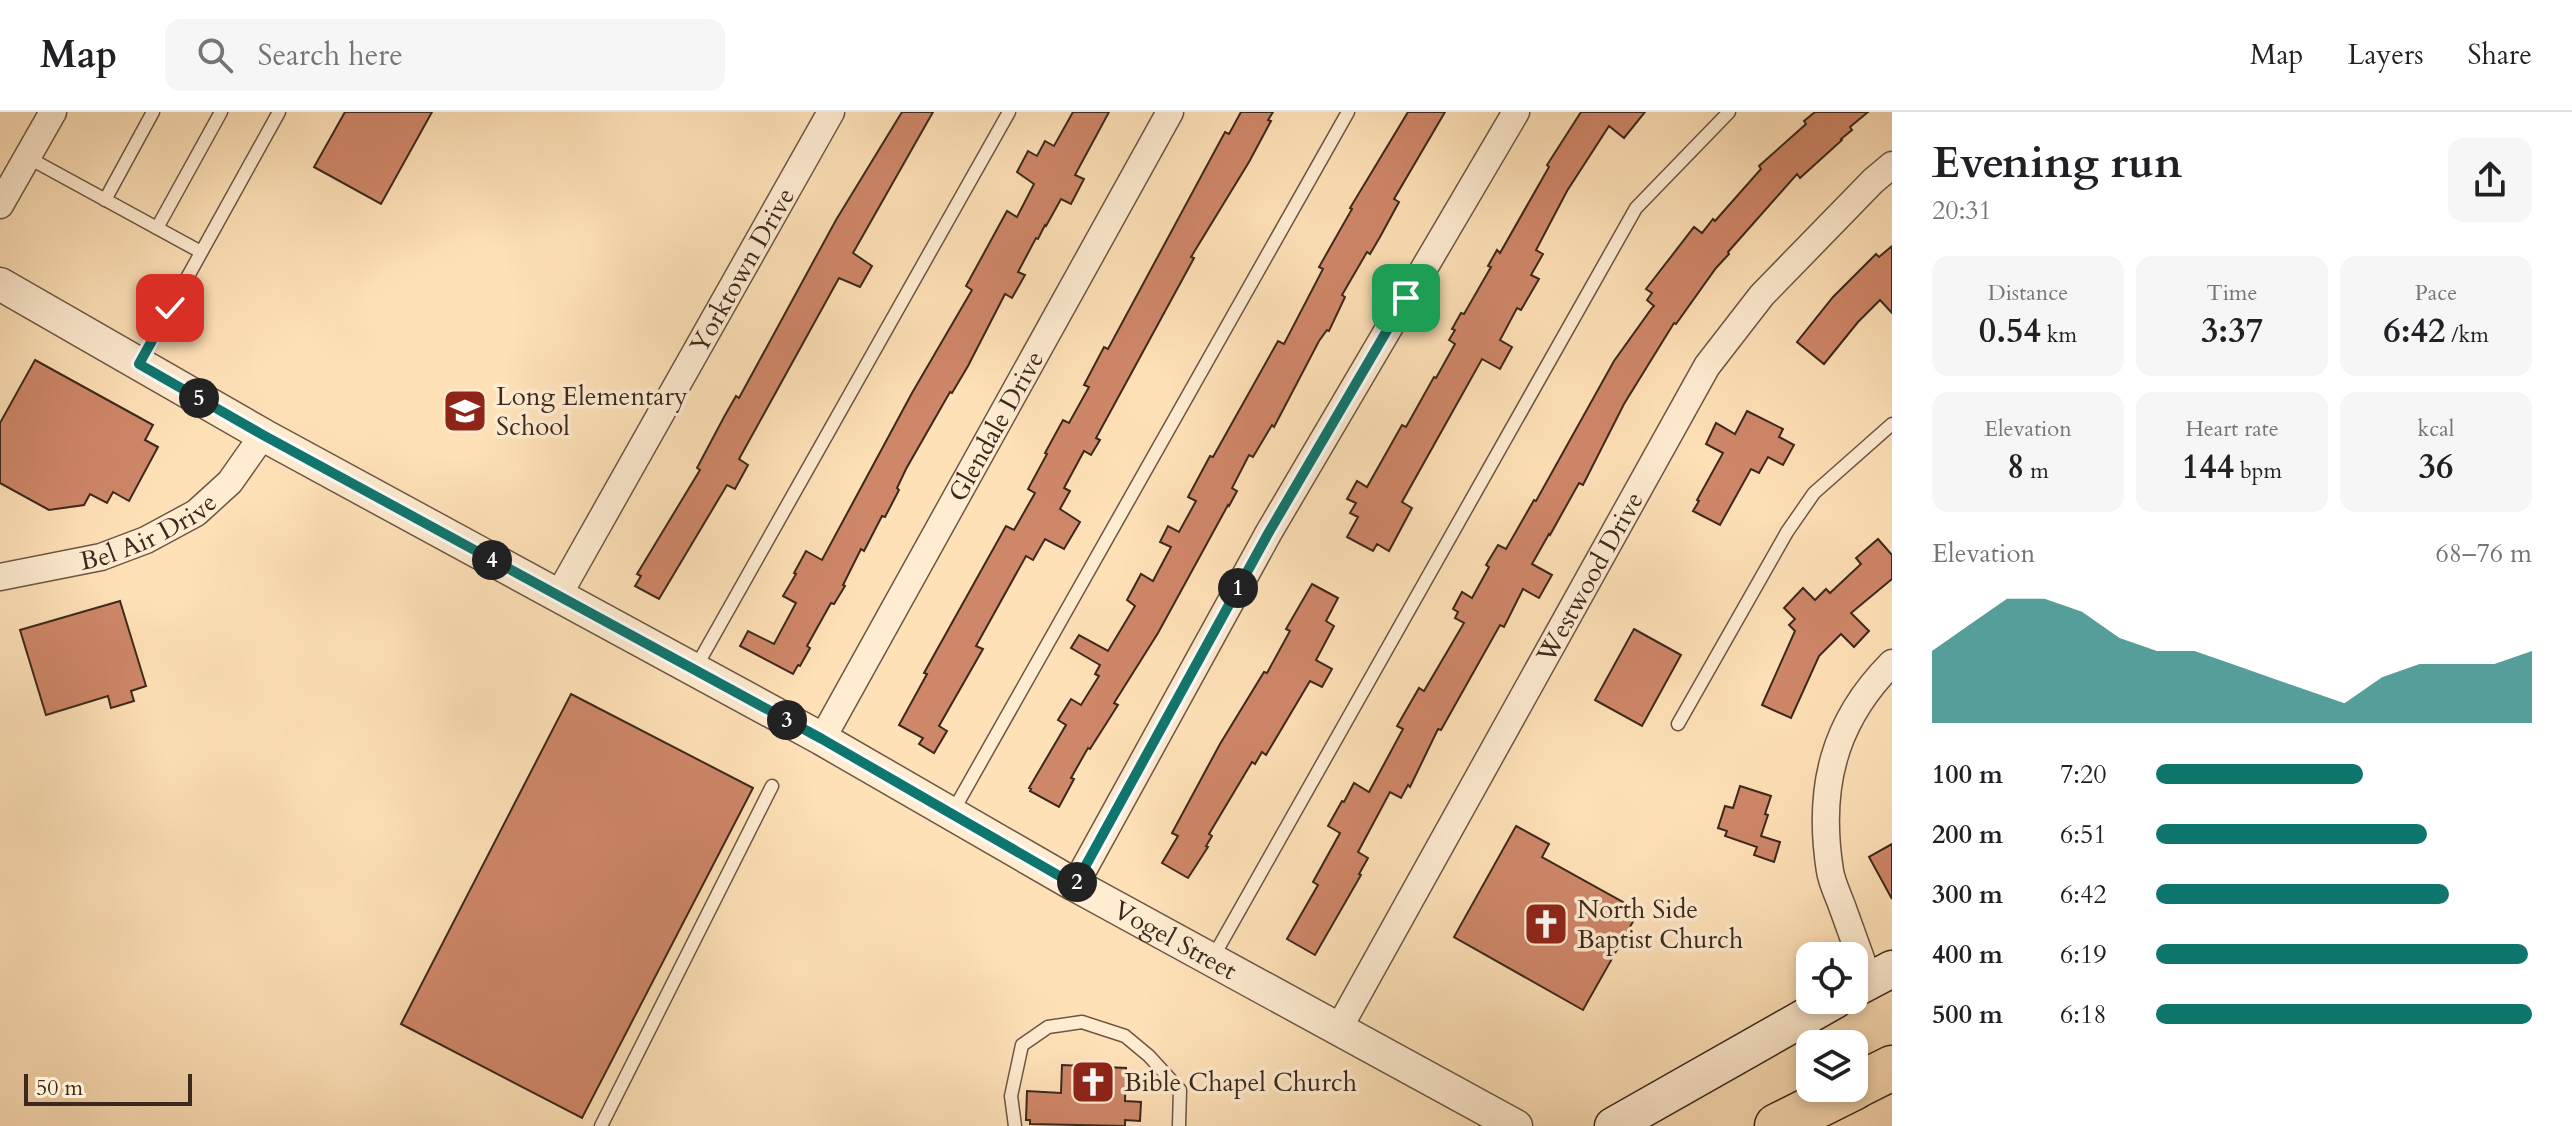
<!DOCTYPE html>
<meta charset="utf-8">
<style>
:root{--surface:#fff;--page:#f6f6f6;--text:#202124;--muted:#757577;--line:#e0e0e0;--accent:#0f766e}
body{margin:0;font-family:Cardo,serif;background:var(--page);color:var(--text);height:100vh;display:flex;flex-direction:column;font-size:30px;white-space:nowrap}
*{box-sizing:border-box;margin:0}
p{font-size:26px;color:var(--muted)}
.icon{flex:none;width:44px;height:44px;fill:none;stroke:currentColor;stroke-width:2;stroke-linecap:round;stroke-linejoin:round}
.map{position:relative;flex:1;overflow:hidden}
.panel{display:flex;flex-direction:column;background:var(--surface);width:680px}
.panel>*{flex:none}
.fabs{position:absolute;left:1796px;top:830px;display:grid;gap:16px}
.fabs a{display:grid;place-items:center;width:72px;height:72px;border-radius:16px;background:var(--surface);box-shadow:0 4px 12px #0003;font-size:40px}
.scale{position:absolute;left:24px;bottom:20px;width:168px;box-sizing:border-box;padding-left:8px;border:4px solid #3c281d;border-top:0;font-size:22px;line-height:28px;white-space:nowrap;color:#3c281d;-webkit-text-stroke:6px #ffecd1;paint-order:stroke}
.pin{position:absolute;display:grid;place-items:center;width:68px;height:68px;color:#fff;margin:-34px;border-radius:16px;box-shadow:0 4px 12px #0006}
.km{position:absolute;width:40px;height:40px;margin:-20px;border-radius:50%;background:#222;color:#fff;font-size:22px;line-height:40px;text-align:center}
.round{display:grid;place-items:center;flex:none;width:84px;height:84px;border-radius:16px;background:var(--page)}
.overview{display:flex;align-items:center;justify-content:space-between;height:136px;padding:0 40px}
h1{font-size:44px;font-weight:800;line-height:60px}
.figures{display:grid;grid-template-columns:repeat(3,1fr);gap:12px;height:136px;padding:8px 40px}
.figures div{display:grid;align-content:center;border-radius:16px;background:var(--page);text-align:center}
.figures b{font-size:34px;font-weight:800}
.figures small{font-size:22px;font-weight:400}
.figures p{font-size:22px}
.chart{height:224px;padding:16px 40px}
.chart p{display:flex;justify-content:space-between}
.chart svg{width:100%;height:144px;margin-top:8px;fill:var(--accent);opacity:.7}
ul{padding:0 40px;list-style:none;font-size:26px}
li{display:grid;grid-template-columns:128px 96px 1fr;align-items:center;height:60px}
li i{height:20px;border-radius:10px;background:var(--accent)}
header{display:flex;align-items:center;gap:48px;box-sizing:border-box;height:112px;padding:0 40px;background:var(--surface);border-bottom:2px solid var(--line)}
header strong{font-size:38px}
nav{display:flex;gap:44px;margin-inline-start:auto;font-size:28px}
.search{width:560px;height:72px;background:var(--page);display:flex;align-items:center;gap:20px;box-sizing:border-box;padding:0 28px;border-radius:16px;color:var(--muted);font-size:30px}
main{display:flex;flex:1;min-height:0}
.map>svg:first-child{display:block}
.building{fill:#cf8769;stroke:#3c281d;stroke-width:2}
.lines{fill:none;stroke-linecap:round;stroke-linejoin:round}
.service-casing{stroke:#6d5644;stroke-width:15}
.minor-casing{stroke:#6d5644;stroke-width:29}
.tertiary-casing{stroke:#6d5644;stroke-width:35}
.secondary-casing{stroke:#3c281d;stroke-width:39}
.motorway-casing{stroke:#3c281d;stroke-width:47}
.service{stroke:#ffecd1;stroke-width:12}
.minor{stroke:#ffecd1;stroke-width:26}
.tertiary{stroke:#ffecd1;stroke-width:32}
.secondary{stroke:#ffecd1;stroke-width:36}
.motorway{stroke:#ffe1b8;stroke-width:44}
.route-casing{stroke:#fff;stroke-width:16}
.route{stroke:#0f766e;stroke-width:10}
.labels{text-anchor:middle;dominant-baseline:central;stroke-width:7;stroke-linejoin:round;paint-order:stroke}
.street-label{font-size:26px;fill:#3c281d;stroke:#ffecd1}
.poi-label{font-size:26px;fill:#3c281d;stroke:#ffecd1;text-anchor:start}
</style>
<header>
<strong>Map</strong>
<div class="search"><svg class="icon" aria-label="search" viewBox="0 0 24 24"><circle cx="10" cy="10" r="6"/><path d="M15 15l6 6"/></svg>Search here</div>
<nav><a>Map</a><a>Layers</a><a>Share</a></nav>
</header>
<main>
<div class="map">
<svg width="1892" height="1014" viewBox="0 0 1892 1014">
<rect width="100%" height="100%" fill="#ffe1b8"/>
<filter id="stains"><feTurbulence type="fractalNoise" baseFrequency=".0025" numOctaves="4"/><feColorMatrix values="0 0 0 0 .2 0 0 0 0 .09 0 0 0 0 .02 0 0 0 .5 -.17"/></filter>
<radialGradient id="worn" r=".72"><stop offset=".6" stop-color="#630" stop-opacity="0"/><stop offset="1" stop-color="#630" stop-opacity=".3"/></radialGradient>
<g class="building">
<path d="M345,0H432L381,92L314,55Z"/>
<path d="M902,0H933L853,141L872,154L860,175L839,166L739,347L748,353L735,377L727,373L659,487L635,474L641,464L637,462L700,358L697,356L724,305L736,284L739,286L836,108Z"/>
<path d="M1073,0H1109L1075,63L1084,67L1071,92L1061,87L1046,114L1045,113L1038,127L1036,126L1018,160L1025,163L1012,186L1005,182L968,254L952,281L950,280L906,357L897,376L899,378L885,405L882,404L864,439L861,437L843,473L845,474L834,492L831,491L807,534L810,536L800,554L798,553L793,562L740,534L748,519L774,532L796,491L783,484L796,462L794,461L806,439L822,448L912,281L972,178L966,174L1007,99L1017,105L1034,72L1017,60L1028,39L1037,44L1045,29L1054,34Z"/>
<path d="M1241,0H1273L1268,8L1271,9L1249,50L1191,145L1194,146L1096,326L1100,328L1091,343L1084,339L1064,376L1070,379L1060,397L1080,410L1064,437L1045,427L1033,448L1026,444L976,534L983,537L939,614L947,619L934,641L919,632L923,626L899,613L927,562L924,561L1006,414L1014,418L1035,381L1028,377L1047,342L1045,341L1063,308L1069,311L1089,275L1084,273L1104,235L1108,237L1225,20L1229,22Z"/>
<path d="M1408,0H1445L1394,87L1399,90L1380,125L1370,142L1367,140L1342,183L1345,185L1329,219L1327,218L1319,229L1274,315L1272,313L1253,345L1249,343L1232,376L1237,379L1229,394L1228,393L1158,521L1114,591L1118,593L1090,637L1088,636L1071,666L1074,667L1059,695L1030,679L1031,677L1029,676L1066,613L1058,608L1071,587L1081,593L1099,564L1095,562L1100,553L1071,536L1079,523L1108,539L1135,494L1127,488L1141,462L1153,469L1171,435L1160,430L1168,414L1179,420L1196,389L1188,385L1210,344L1213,345L1278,229L1284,232L1323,157L1319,155L1352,97L1350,96Z"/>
<path d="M1581,0H1645L1624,26L1609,14L1567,79L1536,138L1543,142L1531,163L1539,167L1521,198L1517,196L1500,228L1512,235L1500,257L1482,247L1402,390L1412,396L1389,439L1377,432L1373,439L1347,425L1358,405L1350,401L1356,391L1347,387L1357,369L1367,375L1402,313L1406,315L1434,265L1436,266L1455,232L1449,228L1455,218L1452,217L1461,201L1464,202L1491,155L1488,154L1497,138L1500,141L1549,55L1547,53Z"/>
<path d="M1815,0H1868L1850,15L1852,18L1841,27L1842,28L1800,66L1797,62L1728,140L1729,142L1716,156L1676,212L1674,211L1624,292L1583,373L1579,371L1550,423L1549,422L1532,452L1552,463L1539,486L1523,477L1504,515L1500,513L1441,618L1438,617L1410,675L1408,673L1401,686L1390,680L1358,740L1368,746L1359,762L1361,763L1315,843L1287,827L1318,773L1313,770L1340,721L1328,714L1342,689L1344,690L1354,671L1369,680L1403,617L1397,614L1419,576L1424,579L1464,511L1455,506L1458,500L1453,497L1462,480L1472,486L1489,455L1486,453L1498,433L1506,437L1534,388L1536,389L1614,249L1652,196L1654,194L1647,188L1652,181L1646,177L1694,115L1702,121L1713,107L1715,109L1761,57L1759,54L1806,12L1804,9Z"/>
<path d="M1892,134V201L1880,188L1858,210L1824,252L1797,230L1833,185L1876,142L1879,145Z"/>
<path d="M35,248L153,313L145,328L158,335L129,389L113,380L107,391L90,382L84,393L49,398L0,371V311Z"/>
<path d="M1747,299L1783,317L1779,325L1794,333L1783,353L1768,345L1759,361L1751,357L1720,413L1693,399L1699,389L1697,388L1723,341L1706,332L1716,311L1735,322Z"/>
<path d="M1878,427L1892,443V467L1851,501L1869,519L1854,535L1841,522L1819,544L1791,606L1762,593L1795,519L1789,513L1795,507L1784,496L1803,476L1815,488L1826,477L1830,481L1861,452L1856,446Z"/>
<path d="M1312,472L1338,486L1326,509L1334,514L1316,548L1332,557L1322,575L1310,569L1266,643L1262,640L1255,652L1252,650L1209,722L1212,724L1206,734L1208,735L1188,766L1162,751L1178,724L1172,721L1220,632L1264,560L1267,561L1290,519L1286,517Z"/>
<path d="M120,489L146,574L131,579L134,589L111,596L108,584L46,603L20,518Z"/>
<path d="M1634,517L1681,543L1642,614L1595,588Z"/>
<path d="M571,582L753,676L582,1006L401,912Z"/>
<path d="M1740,674L1771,684L1765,702L1768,703L1761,724L1780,730L1774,750L1754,743L1757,735L1725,724L1727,719L1718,716L1725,694L1733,696Z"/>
<path d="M1516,714L1549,732L1542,745L1639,799L1583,898L1454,825Z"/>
<path d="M1892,732V787L1869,745Z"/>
<path d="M1062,953L1126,956L1125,989L1141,990L1140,1009L1125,1008V1014L1030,1012V1008H1026L1027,979L1061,981Z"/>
</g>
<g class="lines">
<g class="service-casing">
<g id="service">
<path d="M27,45L201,140"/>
<path d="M105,88L153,0"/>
<path d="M157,116L221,0"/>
<path d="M141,249L279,0"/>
<path d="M696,555L1009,0"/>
<path d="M1678,612L1787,420L1814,381L1892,312"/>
<path d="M952,701L1348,0"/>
<path d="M1212,847L1636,96L1729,0"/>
<path d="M601,1014L772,674"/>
<path d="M1015,1014L1011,984L1022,933L1048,915L1082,910L1125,924L1149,944L1180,978L1179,1014"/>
</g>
</g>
<g class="minor-casing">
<g id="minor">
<path d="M0,93L53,0"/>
<path id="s1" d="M0,465L101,445L146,428L196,401L230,370L263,323"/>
<path id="s2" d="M558,484L831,0"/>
<path id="s3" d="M822,627L1170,0"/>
<path d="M1075,773L1269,420L1516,0"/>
<path d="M1869,869C1860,844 1851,819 1842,794C1838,783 1832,771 1830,759C1817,677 1833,610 1892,551"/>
<path id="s4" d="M1339,916L1707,254L1762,183L1873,69L1892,53"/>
</g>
</g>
<g class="tertiary-casing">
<g id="tertiary">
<path id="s5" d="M0,172L263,323L822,627L1075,773L1516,1014"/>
</g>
</g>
<g class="secondary-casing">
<g id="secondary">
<path d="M1854,877L1892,857"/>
<path d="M1613,1014L1835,888"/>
</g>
</g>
<g class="motorway-casing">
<g id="motorway">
<path d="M1854,975L1892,956"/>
<path d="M1777,1014L1853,976"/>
</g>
</g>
<use href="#service" class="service"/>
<use href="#minor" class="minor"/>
<use href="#tertiary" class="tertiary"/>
<use href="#secondary" class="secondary"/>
<use href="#motorway" class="motorway"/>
</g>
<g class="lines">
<g class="route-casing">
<path id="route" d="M170,196L139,252L263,323L822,627L1075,773L1269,420L1406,186"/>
</g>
<use href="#route" class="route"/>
</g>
<defs>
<g id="school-square" transform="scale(2.3)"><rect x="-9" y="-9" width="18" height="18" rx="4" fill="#8f2418" stroke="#ffecd1"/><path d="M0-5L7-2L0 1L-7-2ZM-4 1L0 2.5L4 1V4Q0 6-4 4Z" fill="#fff"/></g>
<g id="church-square" transform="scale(2.3)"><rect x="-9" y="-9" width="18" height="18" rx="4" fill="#8f2418" stroke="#ffecd1"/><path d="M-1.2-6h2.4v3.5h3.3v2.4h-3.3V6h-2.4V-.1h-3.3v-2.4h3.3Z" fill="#fff"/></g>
</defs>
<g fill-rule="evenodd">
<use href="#school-square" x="465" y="299"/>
<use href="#church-square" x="1546" y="812"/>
<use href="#church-square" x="1093" y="970"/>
</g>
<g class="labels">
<g class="street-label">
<text stroke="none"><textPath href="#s2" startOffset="374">Yorktown Drive</textPath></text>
<text stroke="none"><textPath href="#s3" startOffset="358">Glendale Drive</textPath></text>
<text stroke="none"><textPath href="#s1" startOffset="156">Bel Air Drive</textPath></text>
<text stroke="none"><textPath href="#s4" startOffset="516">Westwood Drive</textPath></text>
<text stroke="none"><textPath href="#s5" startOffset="1346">Vogel Street</textPath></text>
</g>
<g class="poi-label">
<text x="496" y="284">Long Elementary<tspan x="496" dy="30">School</tspan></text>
<text x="1577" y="797">North Side<tspan x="1577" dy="30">Baptist Church</tspan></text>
<text x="1124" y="970">Bible Chapel Church</text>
</g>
</g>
<rect width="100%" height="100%" filter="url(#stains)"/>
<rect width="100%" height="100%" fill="url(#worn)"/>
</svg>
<div class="fabs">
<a><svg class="icon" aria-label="locate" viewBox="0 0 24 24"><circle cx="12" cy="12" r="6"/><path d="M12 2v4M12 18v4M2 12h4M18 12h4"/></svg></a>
<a><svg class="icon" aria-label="layers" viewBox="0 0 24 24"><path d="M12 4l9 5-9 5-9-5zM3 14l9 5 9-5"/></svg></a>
</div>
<div class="scale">50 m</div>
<div class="pin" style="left:1406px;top:186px;background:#1e9e55"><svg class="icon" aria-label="arrive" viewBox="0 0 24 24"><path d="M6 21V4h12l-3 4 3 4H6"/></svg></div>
<div class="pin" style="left:170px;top:196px;background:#d93025"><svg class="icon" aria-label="check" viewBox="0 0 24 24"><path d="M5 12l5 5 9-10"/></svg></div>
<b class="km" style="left:1238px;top:476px">1</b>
<b class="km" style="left:1077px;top:770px">2</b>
<b class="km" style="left:787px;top:608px">3</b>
<b class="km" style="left:492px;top:448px">4</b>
<b class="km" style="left:199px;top:286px">5</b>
</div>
<section class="panel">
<div class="overview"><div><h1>Evening run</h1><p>20:31</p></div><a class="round"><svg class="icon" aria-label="share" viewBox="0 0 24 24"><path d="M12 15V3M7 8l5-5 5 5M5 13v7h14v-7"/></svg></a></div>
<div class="figures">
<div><p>Distance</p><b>0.54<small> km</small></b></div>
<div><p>Time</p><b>3:37</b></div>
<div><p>Pace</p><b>6:42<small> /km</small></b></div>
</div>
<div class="figures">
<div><p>Elevation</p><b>8<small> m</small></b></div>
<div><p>Heart rate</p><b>144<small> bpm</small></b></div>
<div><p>kcal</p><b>36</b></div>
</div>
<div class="chart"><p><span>Elevation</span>68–76 m</p>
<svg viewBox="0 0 160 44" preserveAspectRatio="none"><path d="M0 44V22L10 14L20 6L30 6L40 10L50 18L60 22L70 22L80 26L90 30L100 34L110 38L120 30L130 26L140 26L150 26L160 22V44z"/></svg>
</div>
<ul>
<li><b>100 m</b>7:20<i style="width:55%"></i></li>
<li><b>200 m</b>6:51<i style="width:72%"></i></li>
<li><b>300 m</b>6:42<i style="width:78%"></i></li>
<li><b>400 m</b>6:19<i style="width:99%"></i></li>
<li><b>500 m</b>6:18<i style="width:100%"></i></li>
</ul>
</section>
</main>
